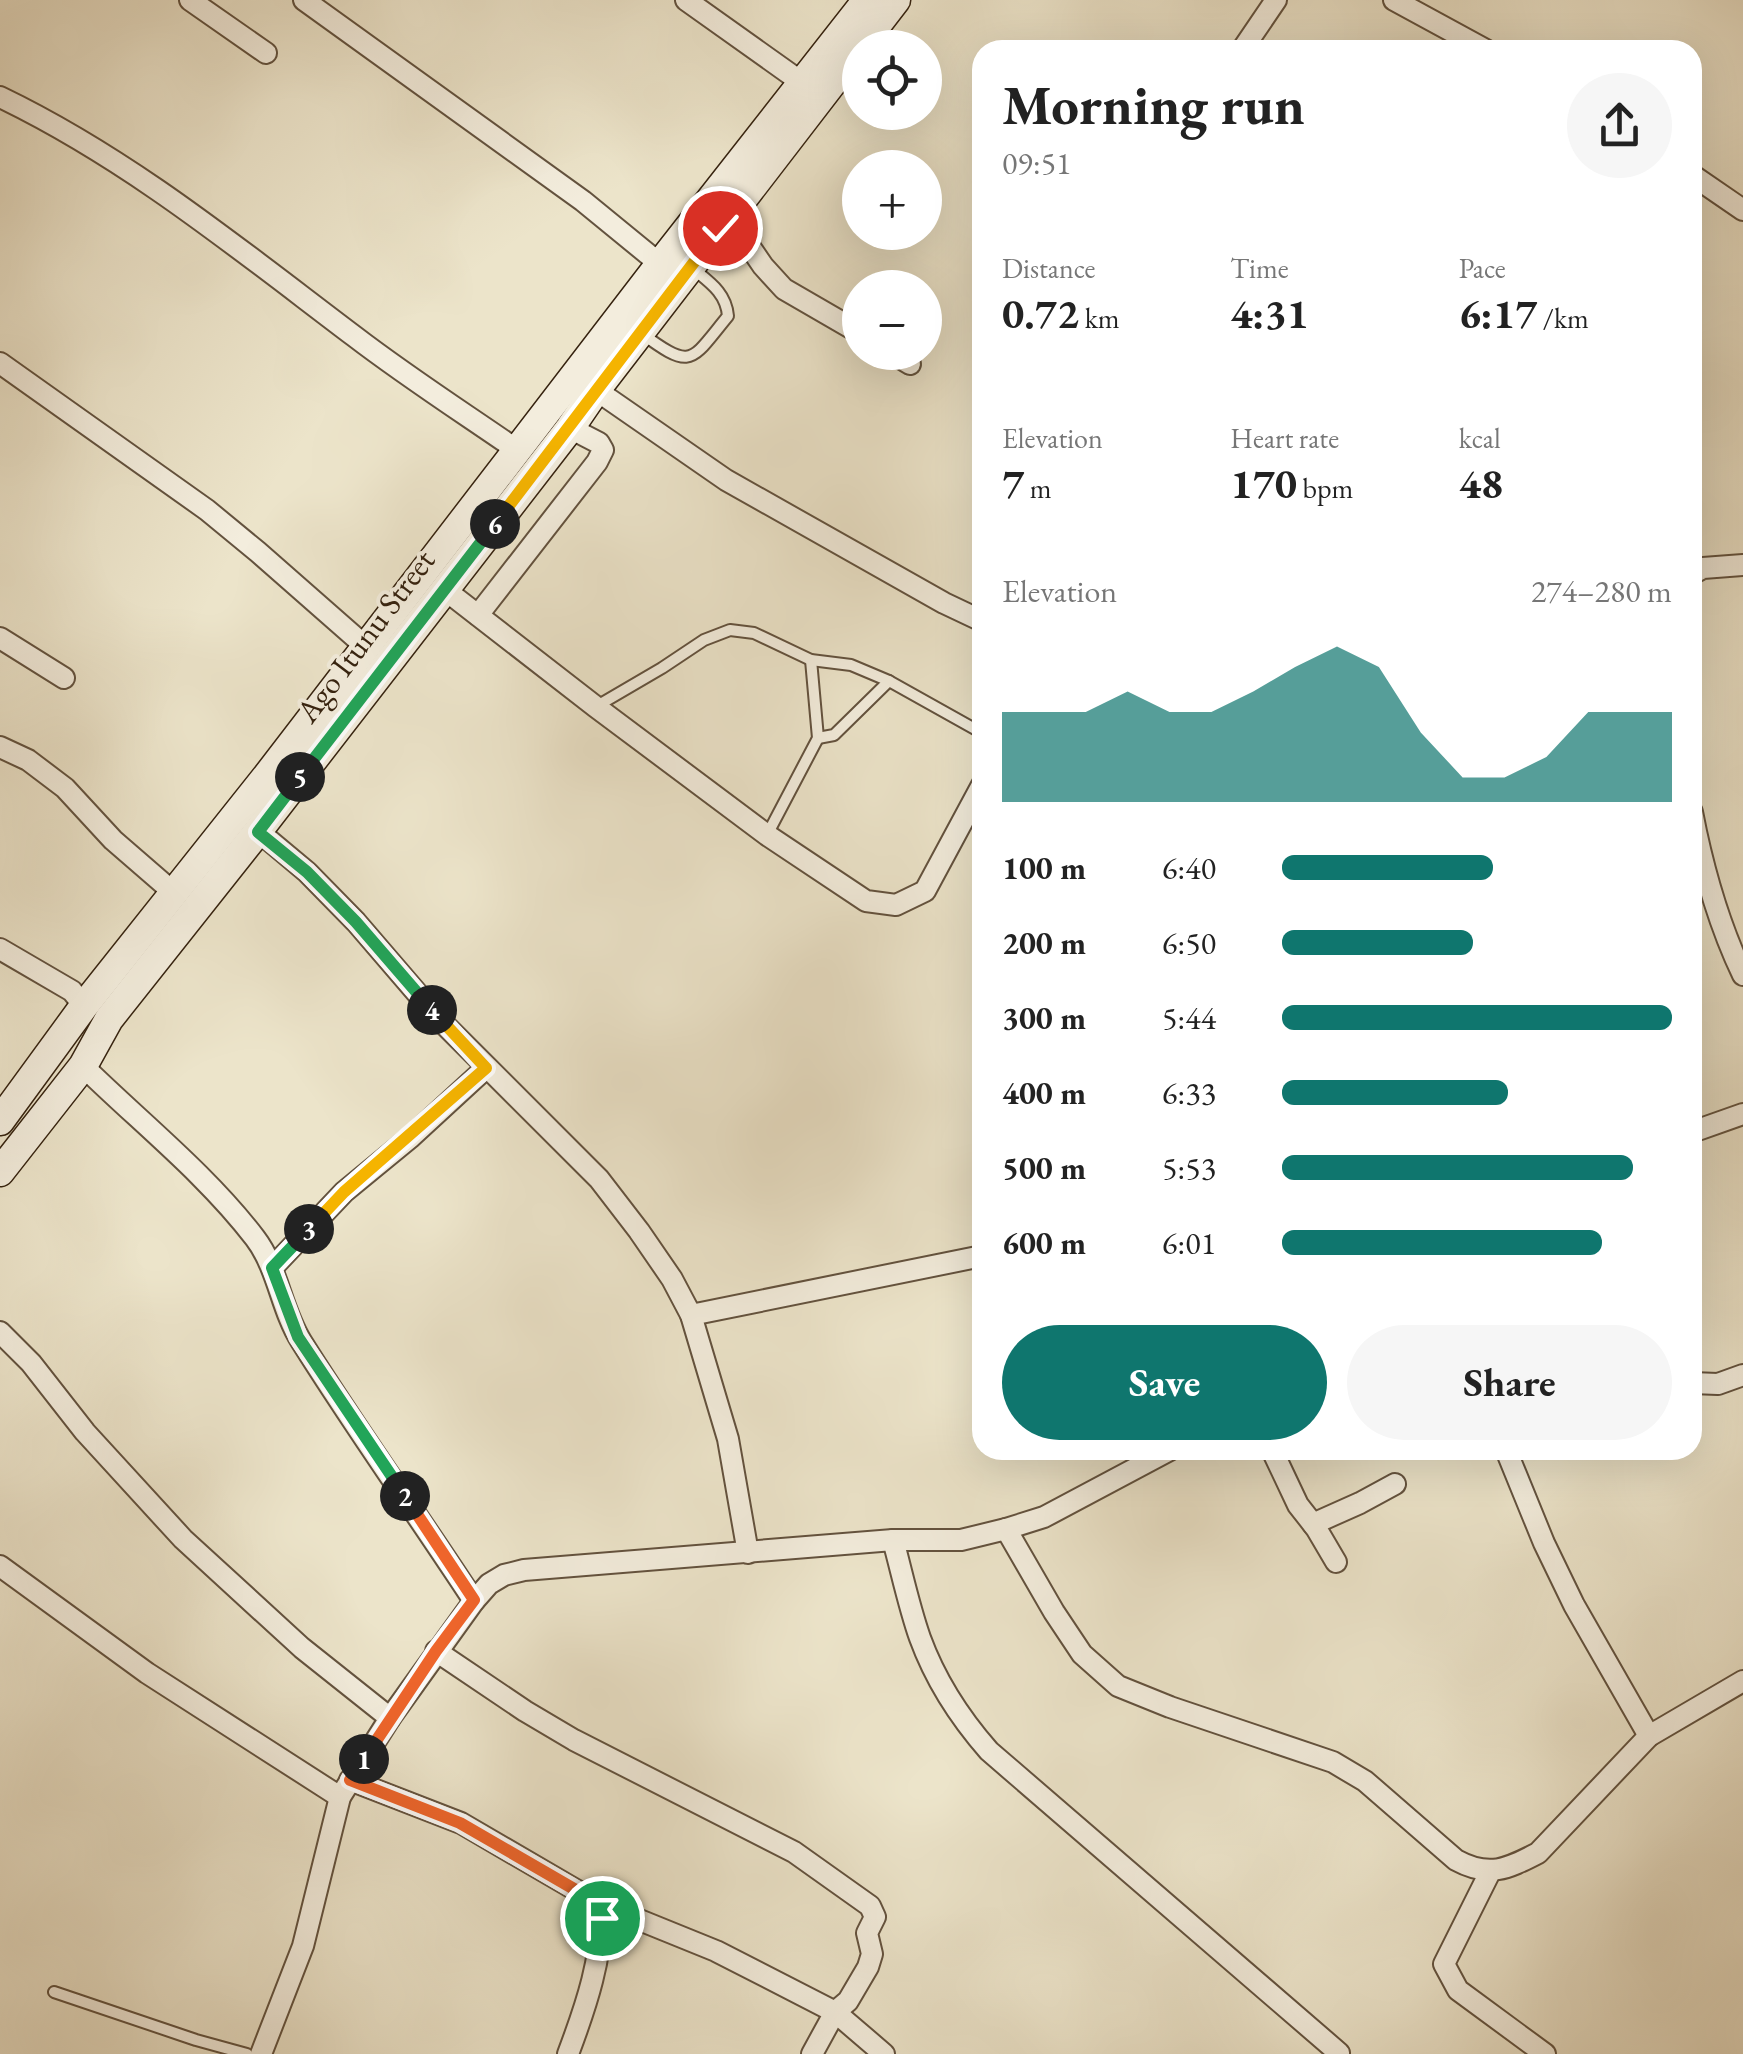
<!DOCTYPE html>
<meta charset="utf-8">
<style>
:root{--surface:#fff;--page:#f6f6f6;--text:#222;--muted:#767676;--accent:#0f766e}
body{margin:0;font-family:"EB Garamond",serif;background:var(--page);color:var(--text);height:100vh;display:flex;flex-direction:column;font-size:38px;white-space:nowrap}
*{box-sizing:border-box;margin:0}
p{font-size:32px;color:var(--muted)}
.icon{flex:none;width:55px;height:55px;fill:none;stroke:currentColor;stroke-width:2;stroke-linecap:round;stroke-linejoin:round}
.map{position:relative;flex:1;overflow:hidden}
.panel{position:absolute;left:972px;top:40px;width:730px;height:1420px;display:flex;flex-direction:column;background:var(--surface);border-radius:30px;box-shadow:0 10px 40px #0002}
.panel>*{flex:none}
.tools{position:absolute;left:842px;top:30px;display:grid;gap:20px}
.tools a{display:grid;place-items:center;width:100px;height:100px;border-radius:50%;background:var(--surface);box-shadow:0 10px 40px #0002;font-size:50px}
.pin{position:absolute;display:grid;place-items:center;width:85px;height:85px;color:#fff;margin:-42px;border:5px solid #fff;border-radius:50%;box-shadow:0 2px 10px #0007}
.km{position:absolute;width:50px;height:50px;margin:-25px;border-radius:50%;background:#222;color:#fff;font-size:28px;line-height:50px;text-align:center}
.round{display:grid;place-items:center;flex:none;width:105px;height:105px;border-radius:52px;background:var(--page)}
.headline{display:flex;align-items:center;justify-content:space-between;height:170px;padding:0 30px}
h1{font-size:55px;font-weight:700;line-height:75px}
.figures{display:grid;grid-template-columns:repeat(3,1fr);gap:15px;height:170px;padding:10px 30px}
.figures div{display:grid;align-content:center}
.figures b{font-size:42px;font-weight:700}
.figures small{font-size:28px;font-weight:400}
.figures p{font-size:28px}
.chart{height:280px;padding:20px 30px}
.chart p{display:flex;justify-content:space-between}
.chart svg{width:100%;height:180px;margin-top:10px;fill:var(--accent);opacity:.7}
.action{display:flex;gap:20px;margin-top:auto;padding:20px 30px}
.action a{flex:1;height:115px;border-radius:60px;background:var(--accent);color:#fff;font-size:40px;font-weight:700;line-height:115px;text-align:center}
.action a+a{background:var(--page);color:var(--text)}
ul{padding:0 30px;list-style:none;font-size:32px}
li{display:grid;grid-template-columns:160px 120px 1fr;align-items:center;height:75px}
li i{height:25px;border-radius:12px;background:var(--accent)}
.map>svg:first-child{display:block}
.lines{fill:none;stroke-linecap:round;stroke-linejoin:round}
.lane-casing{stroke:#63523e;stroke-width:14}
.street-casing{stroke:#63523e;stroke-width:24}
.secondary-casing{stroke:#35220f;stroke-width:31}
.lane{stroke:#f3eddd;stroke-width:10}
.street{stroke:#f3eddd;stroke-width:20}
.secondary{stroke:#f3eddd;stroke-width:28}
.split-1-casing{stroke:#fff;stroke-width:20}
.split-2-casing{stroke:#fff;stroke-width:20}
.split-3-casing{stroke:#fff;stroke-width:20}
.split-4-casing{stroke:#fff;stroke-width:20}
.split-5-casing{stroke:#fff;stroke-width:20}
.split-6-casing{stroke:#fff;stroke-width:20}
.split-7-casing{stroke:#fff;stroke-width:20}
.split-1{stroke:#f0652b;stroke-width:12}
.split-2{stroke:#f0652b;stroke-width:12}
.split-3{stroke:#22a559;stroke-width:12}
.split-4{stroke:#f5b400;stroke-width:12}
.split-5{stroke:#22a559;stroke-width:12}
.split-6{stroke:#22a559;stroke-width:12}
.split-7{stroke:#f5b400;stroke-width:12}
.labels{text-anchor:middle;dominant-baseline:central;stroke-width:8;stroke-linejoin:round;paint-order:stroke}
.street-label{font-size:32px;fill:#35220f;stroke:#f3eddd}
</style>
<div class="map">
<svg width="1743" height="2054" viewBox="0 0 1743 2054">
<rect width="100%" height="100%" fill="#ece4ca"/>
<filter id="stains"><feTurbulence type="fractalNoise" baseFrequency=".002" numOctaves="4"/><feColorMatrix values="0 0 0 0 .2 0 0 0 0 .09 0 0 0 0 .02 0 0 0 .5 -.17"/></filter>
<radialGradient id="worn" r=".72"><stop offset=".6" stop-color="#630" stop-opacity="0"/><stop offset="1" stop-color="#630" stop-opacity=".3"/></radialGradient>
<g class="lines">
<g class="lane-casing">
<g id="lane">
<path d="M641,333C693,371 690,362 728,316C726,292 709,282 691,267"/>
<path d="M597,706L662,668L704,640L730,630L754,633L811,660L851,665L889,681L982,733"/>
<path d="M818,738L834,735L889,681"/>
<path d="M767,835L818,738L811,660"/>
<path d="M54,1992L196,2040L247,2054"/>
</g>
</g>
<g class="street-casing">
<g id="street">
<path d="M190,0L266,53"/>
<path d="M304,0L583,201L660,264"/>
<path d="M686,0L811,89"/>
<path d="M1394,0L1486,50"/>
<path d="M1242,50L1276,0"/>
<path d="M0,97C129,159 240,250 354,336C406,376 462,412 517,450"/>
<path d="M1692,175L1743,210"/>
<path d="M720,228L750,247L763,266L784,289L860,333"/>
<path d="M890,352L910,364"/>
<path d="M0,363L207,510L258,552L365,646"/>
<path d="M596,390L726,480L944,603L982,621"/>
<path d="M1692,574L1703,568L1743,565"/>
<path d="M444,589L596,707L767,835L866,901L896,905L925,891L982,785"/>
<path d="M478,615L597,462L603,450L599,443L570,428"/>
<path d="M0,638L64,678"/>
<path d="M0,747L28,760L65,788L113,840L173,892"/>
<path d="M1692,812C1703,869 1718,923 1743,975"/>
<path d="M258,831L307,872L356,922L441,1021L599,1179L639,1231L672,1279L691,1315L728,1439L748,1553"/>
<path d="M0,949L72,991L84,1006"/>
<path d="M83,1066C140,1122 206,1174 255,1238C278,1268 281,1309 301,1341C356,1429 417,1514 474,1601"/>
<path d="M1692,1132L1743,1114"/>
<path d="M272,1268L344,1192L411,1137L486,1068"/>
<path d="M691,1315L982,1256"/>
<path d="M0,1332L31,1363L85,1432L183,1539L302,1648L390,1718"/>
<path d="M1692,1383L1718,1384L1743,1375"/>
<path d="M1272,1450L1298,1505L1316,1528L1336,1562"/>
<path d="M1506,1450L1544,1543L1574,1605L1649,1736"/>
<path d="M1313,1524L1360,1503L1395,1484"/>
<path d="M1006,1529L1054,1612L1082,1654L1118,1686L1170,1707L1333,1762L1365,1781L1456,1860C1489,1878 1507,1869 1538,1853L1649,1736L1743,1681"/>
<path d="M893,1540C902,1573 909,1607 920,1638C935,1679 960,1718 989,1751L1339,2053"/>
<path d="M0,1566L147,1673L340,1797"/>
<path d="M436,1651L525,1711L574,1740L794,1852L870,1906L875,1917L867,1933L872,1954L868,1967L848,2001L835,2012L812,2054"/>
<path d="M350,1780L461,1823L600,1904L716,1951L835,2012L884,2054"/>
<path d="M1490,1872L1444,1964L1458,1990L1545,2054"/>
<path d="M261,2054L303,1946L340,1797L390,1718L474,1601L489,1584L504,1575L524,1570L893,1540H961L1006,1529L1044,1517L1170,1450"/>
<path d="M568,2054C585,2009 605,1952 600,1904"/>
</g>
</g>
<g class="secondary-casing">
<g id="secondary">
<path d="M0,1121L84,1006L270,772L660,264L867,0"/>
<path d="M0,1172L83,1066L109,1019L258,831L570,428L596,390L896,0"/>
</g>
</g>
<use href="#lane" class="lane"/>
<use href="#street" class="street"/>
<use href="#secondary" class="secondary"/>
</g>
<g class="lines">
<g class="split-1-casing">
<path id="split-1" d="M364,1759L350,1780L460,1823L600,1904L602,1918"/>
</g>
<g class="split-2-casing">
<path id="split-2" d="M364,1759L436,1651L474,1600L405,1496"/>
</g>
<g class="split-3-casing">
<path id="split-3" d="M309,1229L272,1268L298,1337L405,1496"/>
</g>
<g class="split-4-casing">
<path id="split-4" d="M309,1229L344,1192L486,1068L432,1010"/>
</g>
<g class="split-5-casing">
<path id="split-5" d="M300,777L258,832L307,872L356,922L432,1010"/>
</g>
<g class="split-6-casing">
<path id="split-6" d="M300,777L495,524"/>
</g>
<g class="split-7-casing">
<path id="split-7" d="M495,524L720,228"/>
</g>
<use href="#split-1" class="split-1"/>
<use href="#split-2" class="split-2"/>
<use href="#split-3" class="split-3"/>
<use href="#split-4" class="split-4"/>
<use href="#split-5" class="split-5"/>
<use href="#split-6" class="split-6"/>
<use href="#split-7" class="split-7"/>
</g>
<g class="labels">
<g class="street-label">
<text transform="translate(365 636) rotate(-53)">Ago Itunu Street</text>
</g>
</g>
<rect width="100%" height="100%" filter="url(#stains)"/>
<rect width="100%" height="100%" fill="url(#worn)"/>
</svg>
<div class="tools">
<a><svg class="icon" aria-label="locate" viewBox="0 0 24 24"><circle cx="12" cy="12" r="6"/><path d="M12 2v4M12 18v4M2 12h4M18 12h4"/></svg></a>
<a>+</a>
<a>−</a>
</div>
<div class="pin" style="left:602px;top:1918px;background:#1e9e55"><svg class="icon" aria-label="arrive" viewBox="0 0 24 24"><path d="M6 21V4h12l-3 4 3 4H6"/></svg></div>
<div class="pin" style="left:720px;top:228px;background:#d93025"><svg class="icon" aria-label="check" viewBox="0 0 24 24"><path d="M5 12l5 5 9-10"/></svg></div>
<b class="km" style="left:364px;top:1759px">1</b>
<b class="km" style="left:405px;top:1496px">2</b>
<b class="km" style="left:309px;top:1229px">3</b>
<b class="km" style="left:432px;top:1010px">4</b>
<b class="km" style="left:300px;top:777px">5</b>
<b class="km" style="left:495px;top:524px">6</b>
<section class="panel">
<div class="headline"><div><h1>Morning run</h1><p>09:51</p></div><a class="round"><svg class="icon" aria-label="share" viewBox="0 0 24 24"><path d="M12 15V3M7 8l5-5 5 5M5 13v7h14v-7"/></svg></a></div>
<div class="figures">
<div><p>Distance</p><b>0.72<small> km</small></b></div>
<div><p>Time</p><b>4:31</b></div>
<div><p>Pace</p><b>6:17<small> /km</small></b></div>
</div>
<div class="figures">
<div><p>Elevation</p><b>7<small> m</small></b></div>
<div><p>Heart rate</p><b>170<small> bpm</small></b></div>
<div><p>kcal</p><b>48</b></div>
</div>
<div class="chart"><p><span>Elevation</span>274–280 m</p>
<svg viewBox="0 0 160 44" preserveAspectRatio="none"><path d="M0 44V22L10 22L20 22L30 17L40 22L50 22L60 17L70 11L80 6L90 11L100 27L110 38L120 38L130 33L140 22L150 22L160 22V44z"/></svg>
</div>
<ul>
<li><b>100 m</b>6:40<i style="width:54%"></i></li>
<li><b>200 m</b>6:50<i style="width:49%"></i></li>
<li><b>300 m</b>5:44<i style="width:100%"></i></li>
<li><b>400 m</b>6:33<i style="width:58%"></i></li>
<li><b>500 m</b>5:53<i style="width:90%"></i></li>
<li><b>600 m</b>6:01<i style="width:82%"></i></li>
</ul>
<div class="action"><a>Save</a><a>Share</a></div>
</section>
</div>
